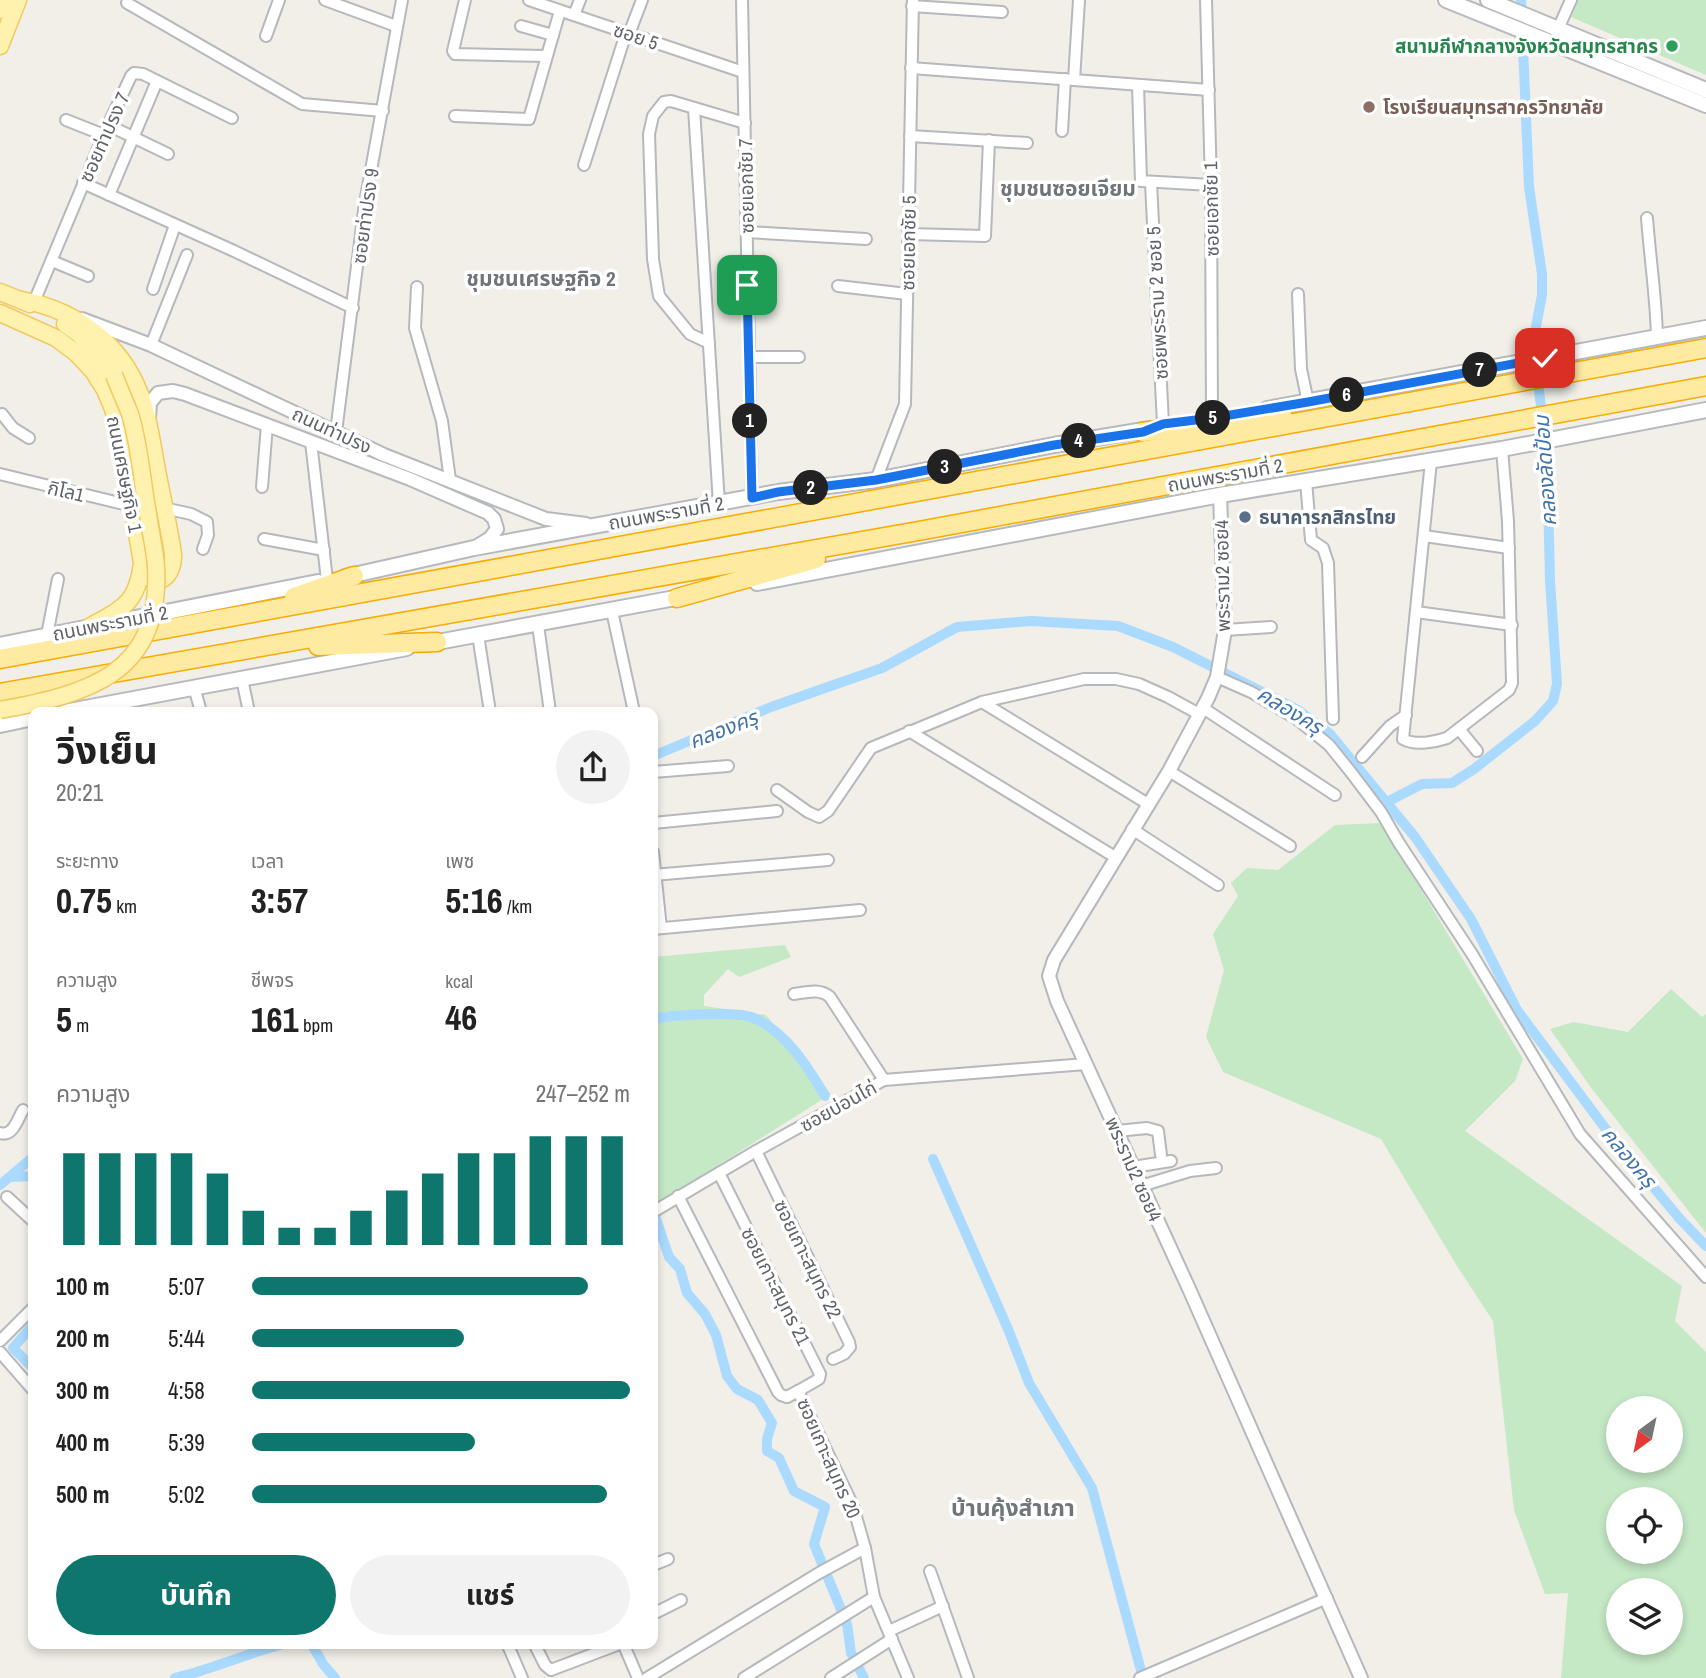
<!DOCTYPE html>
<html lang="th">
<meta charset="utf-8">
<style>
:root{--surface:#fff;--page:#f2f2f2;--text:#222;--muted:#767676;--accent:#0f766e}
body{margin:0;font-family:"Archivo Narrow","Noto Sans Thai",sans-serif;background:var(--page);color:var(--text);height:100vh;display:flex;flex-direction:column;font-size:26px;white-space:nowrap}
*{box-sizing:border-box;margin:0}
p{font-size:23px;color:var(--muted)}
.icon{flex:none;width:38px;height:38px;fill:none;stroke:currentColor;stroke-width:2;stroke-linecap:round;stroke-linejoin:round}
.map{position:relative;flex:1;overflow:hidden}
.details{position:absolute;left:28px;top:707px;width:630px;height:942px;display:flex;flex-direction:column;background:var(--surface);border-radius:14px;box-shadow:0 4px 10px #0003}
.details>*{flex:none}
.needle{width:46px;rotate:213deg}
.fabs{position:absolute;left:1606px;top:1396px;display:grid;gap:14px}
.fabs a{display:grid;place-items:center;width:77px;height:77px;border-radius:50%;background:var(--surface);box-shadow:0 4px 10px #0003;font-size:35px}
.pin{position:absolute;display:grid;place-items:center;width:60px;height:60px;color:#fff;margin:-30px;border-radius:14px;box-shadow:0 4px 10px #0006}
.km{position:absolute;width:35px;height:35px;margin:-18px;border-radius:50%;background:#222;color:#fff;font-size:19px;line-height:35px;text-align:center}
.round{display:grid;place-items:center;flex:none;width:74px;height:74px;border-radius:37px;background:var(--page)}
.overview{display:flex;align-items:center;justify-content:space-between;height:119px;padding:0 28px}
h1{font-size:38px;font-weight:700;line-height:52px}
.figures{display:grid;grid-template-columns:repeat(3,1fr);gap:10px;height:119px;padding:7px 28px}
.figures div{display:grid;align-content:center}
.figures b{font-size:35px;font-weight:700}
.figures small{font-size:19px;font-weight:400}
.figures p{font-size:19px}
.chart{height:196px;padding:14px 28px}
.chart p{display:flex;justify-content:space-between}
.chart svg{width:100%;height:126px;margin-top:7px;stroke:var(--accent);stroke-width:6}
.action{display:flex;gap:14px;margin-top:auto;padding:14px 28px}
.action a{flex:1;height:80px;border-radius:42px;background:var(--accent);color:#fff;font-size:28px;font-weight:700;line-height:80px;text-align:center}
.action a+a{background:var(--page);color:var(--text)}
ul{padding:0 28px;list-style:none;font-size:23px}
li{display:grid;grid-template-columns:112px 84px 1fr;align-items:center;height:52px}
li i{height:18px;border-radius:9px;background:var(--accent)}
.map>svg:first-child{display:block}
.green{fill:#c5e8c5;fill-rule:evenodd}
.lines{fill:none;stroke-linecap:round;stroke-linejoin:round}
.canal{stroke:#aadaff;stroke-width:10}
.minor-casing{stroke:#b5b8bc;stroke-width:14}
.tertiary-casing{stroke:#b5b8bc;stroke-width:16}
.secondary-casing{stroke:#b6babf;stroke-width:18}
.primary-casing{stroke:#f2c960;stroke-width:19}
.trunk-casing{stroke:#f9ab00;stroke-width:21}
.minor{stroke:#fff;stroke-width:10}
.tertiary{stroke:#fff;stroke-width:12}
.secondary{stroke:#fff;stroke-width:14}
.primary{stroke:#fff2af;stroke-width:16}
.trunk{stroke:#feeaa1;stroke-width:18}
.primary-bridge-casing{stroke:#f2c960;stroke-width:19;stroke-linecap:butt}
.primary-bridge{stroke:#fff2af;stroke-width:16}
.route-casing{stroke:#fff;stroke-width:14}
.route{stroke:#1a73e8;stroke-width:9}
.leisure-dot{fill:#2e9e5b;stroke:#fff;stroke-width:2.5}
.education-dot{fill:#8d6e63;stroke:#fff;stroke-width:2.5}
.service-dot{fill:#5c6f8a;stroke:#fff;stroke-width:2.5}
.labels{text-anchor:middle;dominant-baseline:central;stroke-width:7;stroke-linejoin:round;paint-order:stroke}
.street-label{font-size:19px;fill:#5f6368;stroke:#fff}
.leisure-label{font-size:19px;font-weight:bold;fill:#27864d;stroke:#fff;text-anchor:end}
.education-label{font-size:19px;font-weight:bold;fill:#785e54;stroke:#fff;text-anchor:start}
.service-label{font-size:19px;font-weight:bold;fill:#4e5e75;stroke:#fff;text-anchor:start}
.neighbourhood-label{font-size:21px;font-weight:bold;fill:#70757a;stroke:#fff}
.water-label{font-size:21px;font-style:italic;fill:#4174aa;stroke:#fff}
.quarter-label{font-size:23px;font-weight:bold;fill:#70757a;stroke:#fff}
</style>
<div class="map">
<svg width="1706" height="1678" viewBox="0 0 1706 1678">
<rect width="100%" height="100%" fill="#f1efe8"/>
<g class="green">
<path d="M1578,0H1706V75L1571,17Z"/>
<path d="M1381,823L1523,1059L1515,1081L1465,1131L1682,1286L1675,1321L1706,1352V1678H1561L1568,1593L1545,1594L1514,1510L1493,1321L1457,1266L1381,1139L1223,1072L1206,1037L1224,970L1213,934L1238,896L1231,883L1247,868L1278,870L1335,825ZM1619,1409H1671V1461H1619ZM1619,1500H1671V1552H1619ZM1619,1591H1671V1643H1619Z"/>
<path d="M785,945L791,957L739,977L728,969L704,995V1006L766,1015L831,1094L653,1206V957Z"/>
<path d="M1671,989L1702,1017L1706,1014V1233L1592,1089L1550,1029L1574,1022L1628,1032Z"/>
</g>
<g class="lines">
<g class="canal">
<path d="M653,756L771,707L882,668L957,627L1031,621L1118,626L1173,647L1298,710L1330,734L1415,837L1471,919L1517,1010L1614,1140L1680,1219L1706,1246"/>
<path d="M1387,802L1422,784L1452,783L1474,769L1535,721L1553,701L1557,684L1550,581L1547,455L1533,342L1542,295V274L1529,187L1521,0"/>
<path d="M653,1019C672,1015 734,1011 751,1017C785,1030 808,1067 825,1096"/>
<path d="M933,1159L1008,1329L1029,1383L1092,1488L1143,1678"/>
<path d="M11,1177L33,1176"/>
<path d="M0,1185L33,1157"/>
<path d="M653,1210L669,1257L680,1269L687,1293L705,1314L716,1335L727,1376L737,1389L758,1400L772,1423L767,1439V1451L779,1458L794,1491L825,1507L814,1544L847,1624L851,1653L864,1678"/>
<path d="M33,1325L13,1348L33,1368"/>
<path d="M311,1643L323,1664L335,1678"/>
<path d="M175,1678C214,1669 249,1652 288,1643"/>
</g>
<g class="minor-casing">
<g id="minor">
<path d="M325,0L396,26"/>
<path d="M465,0L453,51L455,54L546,56"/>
<path d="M529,0L743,72"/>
<path d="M742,0L752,497"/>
<path d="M1206,0L1211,185L1212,418"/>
<path d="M127,3L302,104L383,111"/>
<path d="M912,6L1002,12"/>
<path d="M574,15L580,0"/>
<path d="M1558,29L1571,0"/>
<path d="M629,34L642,0"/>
<path d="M553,35L560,11"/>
<path d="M266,36L279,0"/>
<path d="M911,68L1209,90"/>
<path d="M1074,80L1079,0"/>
<path d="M1138,85L1141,181L1211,185"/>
<path d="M694,108L719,504"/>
<path d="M455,116L529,119L553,35L521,26"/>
<path d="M66,120L104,135"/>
<path d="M108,125L168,154"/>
<path d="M1062,131L1065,79"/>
<path d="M910,136L1027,143"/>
<path d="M584,165L626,33"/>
<path d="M83,183L234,251L353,308"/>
<path d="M1151,183L1163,424"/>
<path d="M109,195L157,81"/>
<path d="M1647,218C1650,258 1656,297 1657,337"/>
<path d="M747,232L866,239"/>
<path d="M908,234L985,236L989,140"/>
<path d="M52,261L88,276"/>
<path d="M838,286L907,294"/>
<path d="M417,287L415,328L442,421L450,480"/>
<path d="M153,289L175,225"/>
<path d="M1298,294L1301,369L1308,402"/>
<path d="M34,302L108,125L131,76L134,73L143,74L232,118"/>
<path d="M709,343L690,334L659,296L653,259L649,134L653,116L664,102L671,101L745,123"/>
<path d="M151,345L187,255"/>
<path d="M749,357H799"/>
<path d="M2,414L13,428L29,438"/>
<path d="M336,432L365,203L402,0"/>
<path d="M311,442L327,580"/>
<path d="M1431,461L1403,739C1415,746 1435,742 1447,738L1509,690L1512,683L1508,521L1502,449"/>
<path d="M0,474L132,506"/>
<path d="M876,480L905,404L913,0"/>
<path d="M1306,481L1311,540L1323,548L1328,563L1333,719"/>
<path d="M262,487L267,425"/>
<path d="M164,508L191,514L207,522L208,535L203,549"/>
<path d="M1424,536L1509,548"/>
<path d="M264,539L324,550"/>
<path d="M612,611L634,712"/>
<path d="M1416,612L1512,625"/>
<path d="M538,625L550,712"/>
<path d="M1225,630L1271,627"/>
<path d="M47,635L58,579"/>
<path d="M478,635L490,712"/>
<path d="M1217,677L1251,692L1297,719L1329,745L1350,771L1381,812L1399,843L1472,954L1580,1134L1706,1277"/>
<path d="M242,679L249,712"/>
<path d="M194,687L201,712"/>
<path d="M982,702L1148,804"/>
<path d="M1203,708L1335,795"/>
<path d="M1459,729L1477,751"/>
<path d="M909,731L1115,857"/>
<path d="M1362,757L1390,726L1406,715"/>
<path d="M1169,771L1290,846"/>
<path d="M653,772L728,766"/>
<path d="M777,790L808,812L819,817L828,811L871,748L982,702L1084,679H1116L1139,684L1168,697L1199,714"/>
<path d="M653,823L777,811"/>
<path d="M1132,829L1218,885"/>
<path d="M653,852L661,928"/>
<path d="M653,875L828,860"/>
<path d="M653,929L860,910"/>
<path d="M794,994C807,992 820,988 830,997L884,1080"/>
<path d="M1117,1131L1147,1128L1158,1131L1161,1155"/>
<path d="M0,1133C13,1137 17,1120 23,1110"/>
<path d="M756,1151L849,1342L850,1347L844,1354L833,1359"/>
<path d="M1133,1167L1171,1161"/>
<path d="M719,1173L820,1374L819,1379L798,1391"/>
<path d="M1141,1186L1190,1171L1216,1168"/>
<path d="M678,1196L778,1392L781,1395L787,1397L798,1391L853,1506L865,1548L874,1597L908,1678"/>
<path d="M7,1197L33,1221"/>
<path d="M653,1212L756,1151L884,1080L1086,1064"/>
<path d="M0,1341L33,1308"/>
<path d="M0,1352L33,1390"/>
<path d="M653,1565L668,1559"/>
<path d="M930,1571L968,1678"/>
<path d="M653,1614L681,1600"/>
<path d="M889,1631L943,1606"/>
<path d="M507,1643L522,1678"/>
<path d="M534,1643L545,1665L551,1670L622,1643"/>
<path d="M623,1643L638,1678"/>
<path d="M647,1678L819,1573L865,1548"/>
<path d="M744,1678L874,1597"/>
<path d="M831,1678L892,1639"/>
<path d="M1140,1678L1327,1598"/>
</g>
</g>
<g class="tertiary-casing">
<g id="tertiary">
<path d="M82,319L151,345L384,455L546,519L586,524"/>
<path d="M149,418L150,403L158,393L173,391L185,394L410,479L488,513L494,519L497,529L490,538L477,546"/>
<path d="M1220,495L1225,630L1217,677L1208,698L1169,771L1054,960L1049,976L1057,1001L1190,1291L1361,1678"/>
</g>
</g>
<g class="secondary-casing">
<g id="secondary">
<path d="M1446,0L1706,105"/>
<path d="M1488,0L1706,90"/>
<path d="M1267,409L1706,328"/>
<path d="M345,577L474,548L778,492L876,480L1054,445L1150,429"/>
<path d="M757,583L1220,495L1502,449L1706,410"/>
<path d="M427,644L686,596"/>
<path d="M0,645L318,582"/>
<path d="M64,712L407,648"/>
<path d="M0,725L33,718"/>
</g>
</g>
<g class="primary-casing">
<g id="primary">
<path d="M0,10L4,0"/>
<path d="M0,46L18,0"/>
<path d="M0,292L30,304"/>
<path d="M22,300C80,311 127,348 144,406C150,427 153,449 157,470C162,498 169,526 173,554C174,570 163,590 146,575"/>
<path d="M0,313L56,338L76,353L93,371L105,390L113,409L121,439L142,563C137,604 123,608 89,627"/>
<path d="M65,324L79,334L114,375"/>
</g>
</g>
<g class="trunk-casing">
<g id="trunk">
<path d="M1143,432L1282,414"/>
<path d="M294,597L354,576"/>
<path d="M677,598L816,559"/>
<path d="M318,646L437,642"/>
<path d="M0,659L1706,348"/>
<path d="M0,693L924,530L1706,386"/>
</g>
</g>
<use href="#minor" class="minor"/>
<use href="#tertiary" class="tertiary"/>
<use href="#secondary" class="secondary"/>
<use href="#primary" class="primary"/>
<use href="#trunk" class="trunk"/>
<g class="primary-bridge-casing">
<path id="primary-bridge" d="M0,710C87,694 162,675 156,567C155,549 150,531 148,514C142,482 140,446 130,414C125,401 119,388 114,375"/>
</g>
<use href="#primary-bridge" class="primary-bridge"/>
</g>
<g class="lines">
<g class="route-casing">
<path id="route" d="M747,285L752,498L778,492L876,480L1054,445L1143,432L1163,424L1212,418L1308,402L1545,358"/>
</g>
<use href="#route" class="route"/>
</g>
<circle class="leisure-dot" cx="1672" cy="46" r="7"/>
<circle class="education-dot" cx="1369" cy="107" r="7"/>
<circle class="service-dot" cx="1245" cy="517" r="7"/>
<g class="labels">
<g class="street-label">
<text transform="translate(636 36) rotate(19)">ซอย 5</text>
<text transform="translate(104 137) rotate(-66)">ซอยท่าปรง 7</text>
<text transform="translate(746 186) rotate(-91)">ซอยเอกชัย 7</text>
<text transform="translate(1211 209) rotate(-91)">ซอยเอกชัย 1</text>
<text transform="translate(365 216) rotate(-82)">ซอยท่าปรง 9</text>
<text transform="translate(908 243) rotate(-89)">ซอยเอกชัย 5</text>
<text transform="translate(1157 303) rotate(-93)">ซอยพระราม 2 ซอย 5</text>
<text transform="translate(332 430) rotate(25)">ถนนท่าปรง</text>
<text transform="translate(125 474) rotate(79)">ถนนเศรษฐกิจ 1</text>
<text transform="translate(1225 475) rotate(-10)">ถนนพระรามที่ 2</text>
<text transform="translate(66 491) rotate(13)">กิโล1</text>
<text transform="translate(666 513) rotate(-10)">ถนนพระรามที่ 2</text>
<text transform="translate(1222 576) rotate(-91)">พระราม2 ซอย4</text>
<text transform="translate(110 623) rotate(-11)">ถนนพระรามที่ 2</text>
<text transform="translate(838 1106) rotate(-29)">ซอยบ่อนไก่</text>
<text transform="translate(1134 1169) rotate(66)">พระราม2 ซอย4</text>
<text transform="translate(808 1259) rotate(64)">ซอยเกาะสมุทร 22</text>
<text transform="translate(776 1286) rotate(63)">ซอยเกาะสมุทร 21</text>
<text transform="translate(829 1458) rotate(66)">ซอยเกาะสมุทร 20</text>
</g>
<g class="leisure-label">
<text x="1658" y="46">สนามกีฬากลางจังหวัดสมุทรสาคร</text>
</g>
<g class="education-label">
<text x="1383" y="107">โรงเรียนสมุทรสาครวิทยาลัย</text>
</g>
<g class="service-label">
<text x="1259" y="517">ธนาคารกสิกรไทย</text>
</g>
<g class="neighbourhood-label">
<text x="1068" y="188">ชุมชนซอยเจียม</text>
<text x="541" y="278">ชุมชนเศรษฐกิจ 2</text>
</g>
<g class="water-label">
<text transform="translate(1545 471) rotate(-94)">คลองลัดป้อม</text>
<text transform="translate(1290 710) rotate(31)">คลองครุ</text>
<text transform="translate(723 729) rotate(-21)">คลองครุ</text>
<text transform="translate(1629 1157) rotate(50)">คลองครุ</text>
</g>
<g class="quarter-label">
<text x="1013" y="1507">บ้านคุ้งสำเภา</text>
</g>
</g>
</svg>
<div class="fabs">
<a><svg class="needle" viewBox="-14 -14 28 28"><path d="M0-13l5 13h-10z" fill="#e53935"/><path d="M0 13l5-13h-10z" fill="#767676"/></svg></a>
<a><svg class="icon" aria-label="locate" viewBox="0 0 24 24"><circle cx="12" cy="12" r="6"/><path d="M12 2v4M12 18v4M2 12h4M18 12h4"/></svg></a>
<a><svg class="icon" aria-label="layers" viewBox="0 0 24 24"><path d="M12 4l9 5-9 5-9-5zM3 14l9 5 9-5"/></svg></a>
</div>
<div class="pin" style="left:747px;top:285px;background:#1e9e55"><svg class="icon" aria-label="arrive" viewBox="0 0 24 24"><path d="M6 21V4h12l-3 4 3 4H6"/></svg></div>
<div class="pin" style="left:1545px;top:358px;background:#d93025"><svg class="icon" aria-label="check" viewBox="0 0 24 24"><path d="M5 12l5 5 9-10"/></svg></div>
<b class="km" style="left:750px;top:421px">1</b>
<b class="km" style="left:811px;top:488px">2</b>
<b class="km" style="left:945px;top:467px">3</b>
<b class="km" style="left:1079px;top:441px">4</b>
<b class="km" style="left:1213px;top:418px">5</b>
<b class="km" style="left:1347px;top:395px">6</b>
<b class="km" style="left:1480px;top:370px">7</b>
<section class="details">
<div class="overview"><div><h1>วิ่งเย็น</h1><p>20:21</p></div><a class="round"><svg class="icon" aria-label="share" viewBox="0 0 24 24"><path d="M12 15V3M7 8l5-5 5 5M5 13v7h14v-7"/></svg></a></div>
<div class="figures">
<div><p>ระยะทาง</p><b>0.75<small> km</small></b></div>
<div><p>เวลา</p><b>3:57</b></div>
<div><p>เพซ</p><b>5:16<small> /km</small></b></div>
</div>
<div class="figures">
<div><p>ความสูง</p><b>5<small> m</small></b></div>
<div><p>ชีพจร</p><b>161<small> bpm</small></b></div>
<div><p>kcal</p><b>46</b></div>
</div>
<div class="chart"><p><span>ความสูง</span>247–252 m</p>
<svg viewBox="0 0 160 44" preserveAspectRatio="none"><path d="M5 44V12M15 44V12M25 44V12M35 44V12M45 44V19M55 44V32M65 44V38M75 44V38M85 44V32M95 44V25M105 44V19M115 44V12M125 44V12M135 44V6M145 44V6M155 44V6"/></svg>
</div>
<ul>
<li><b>100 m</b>5:07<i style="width:89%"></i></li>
<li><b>200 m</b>5:44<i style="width:56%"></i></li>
<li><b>300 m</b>4:58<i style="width:100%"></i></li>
<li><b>400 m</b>5:39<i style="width:59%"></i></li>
<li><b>500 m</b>5:02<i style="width:94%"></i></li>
</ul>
<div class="action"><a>บันทึก</a><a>แชร์</a></div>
</section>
</div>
